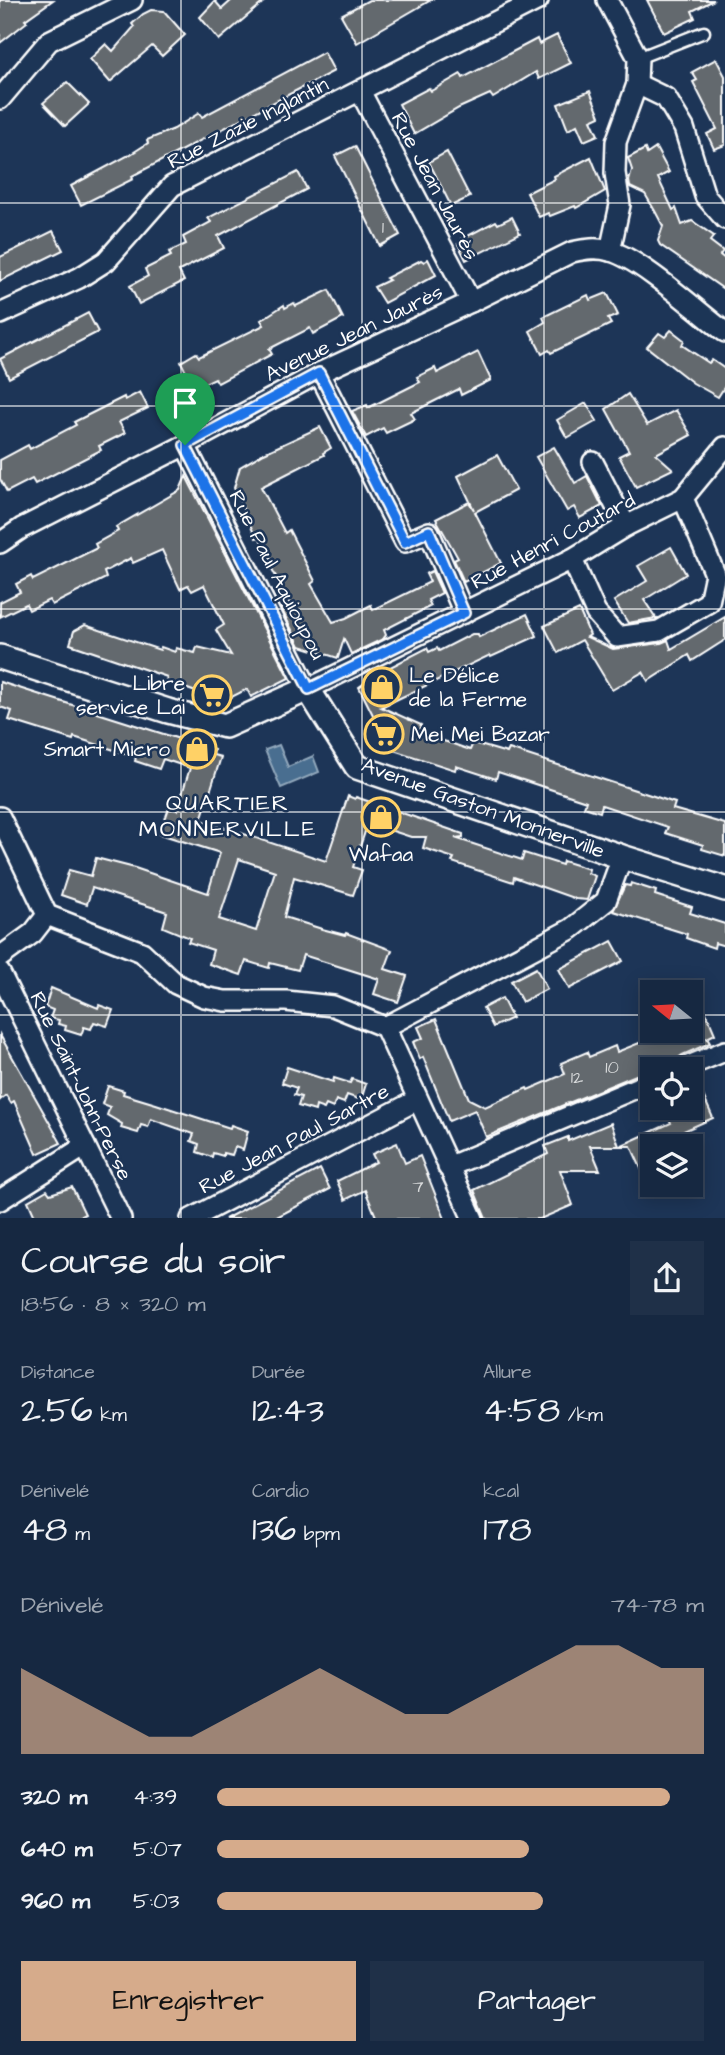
<!DOCTYPE html>
<html lang="fr">
<meta charset="utf-8">
<style>
:root{--surface:#162841;--page:#1f3048;--text:#f1f3f6;--muted:#9ea6b1;--line:#35445a;--accent:#d6ab8b}
body{margin:0;font-family:"Architects Daughter",sans-serif;background:var(--page);color:var(--text);height:100vh;display:flex;flex-direction:column;font-size:26px;white-space:nowrap}
*{box-sizing:border-box;margin:0}
p{font-size:23px;color:var(--muted)}
.icon{flex:none;width:38px;height:38px;fill:none;stroke:currentColor;stroke-width:2;stroke-linecap:round;stroke-linejoin:round}
.map{position:relative;height:1218px;overflow:hidden}
.sheet{display:flex;flex-direction:column;background:var(--surface);flex:1}
.sheet>*{flex:none}
.needle{width:46px;rotate:288deg}
.fabs{position:absolute;left:640px;top:980px;display:grid;gap:14px}
.fabs a{display:grid;place-items:center;width:63px;height:63px;border-radius:0px;background:var(--surface);box-shadow:0 4px 18px #0003,0 0 0 2px var(--line);font-size:35px}
.pin{position:absolute;display:grid;place-items:center;width:60px;height:60px;color:#fff;margin:-72px -30px;border-radius:50% 50% 50% 0;rotate:-45deg;box-shadow:0 0 7px #0007}
.pin .icon{rotate:45deg}
.round{display:grid;place-items:center;flex:none;width:74px;height:74px;border-radius:0px;background:var(--page)}
.summary{display:flex;align-items:center;justify-content:space-between;height:119px;padding:0 21px}
h1{font-size:38px;font-weight:600;line-height:52px}
.stats{display:grid;grid-template-columns:repeat(3,1fr);gap:10px;height:119px;padding:7px 21px}
.stats div{display:grid;align-content:center}
.stats b{font-size:35px;font-weight:600}
.stats small{font-size:19px;font-weight:400}
.stats p{font-size:19px}
.chart{height:196px;padding:14px 21px}
.chart p{display:flex;justify-content:space-between}
.chart svg{width:100%;height:126px;margin-top:7px;fill:var(--accent);opacity:.7}
.primary-button{display:flex;gap:14px;margin-top:auto;padding:14px 21px}
.primary-button a{flex:1;height:80px;border-radius:0px;background:var(--accent);color:#111;font-size:28px;font-weight:600;line-height:80px;text-align:center}
.primary-button a+a{background:var(--page);color:var(--text)}
ul{padding:0 21px;list-style:none;font-size:23px}
li{display:grid;grid-template-columns:112px 84px 1fr;align-items:center;height:52px}
li i{height:18px;border-radius:9px;background:var(--accent)}
.map>svg:first-child{display:block}
.water{fill:#496e90;stroke:#92a8bc;stroke-width:2}
.building{fill:#63696e;stroke:#fff;stroke-width:2;fill-rule:evenodd}
.lines{fill:none;stroke-linecap:round;stroke-linejoin:round}
.service-casing{stroke:#fff;stroke-width:15}
.minor-casing{stroke:#fff;stroke-width:24}
.tertiary-casing{stroke:#fff;stroke-width:28}
.service{stroke:#1d3557;stroke-width:10}
.minor{stroke:#1d3557;stroke-width:19}
.tertiary{stroke:#1d3557;stroke-width:23}
.route-casing{stroke:#fff;stroke-width:14}
.route{stroke:#1a73e8;stroke-width:9}
.grid{fill:none;stroke:#fff;stroke-width:2;stroke-opacity:0.55}
.labels{text-anchor:middle;dominant-baseline:central;stroke-width:5;stroke-linejoin:round;paint-order:stroke}
.number-label{font-size:18px;fill:#d8dadb}
.street-label{font-size:21px;fill:#fff;stroke:#1d3557}
.poi-label{font-size:21px;fill:#fff;stroke:#1d3557;text-anchor:start}
.neighbourhood-label{font-size:23px;letter-spacing:2px;fill:#fff;stroke:#1d3557}
</style>
<div class="map">
<svg width="725" height="1219" viewBox="0 0 725 1219">
<rect width="100%" height="100%" fill="#1d3557"/>
<filter id="ink" filterUnits="userSpaceOnUse"><feTurbulence type="fractalNoise" baseFrequency=".0143" numOctaves="2"/><feDisplacementMap in="SourceGraphic" scale="14" xChannelSelector="R" yChannelSelector="G"/><feConvolveMatrix kernelMatrix="1 2 1 2 8 2 1 2 1" color-interpolation-filters="sRGB"/></filter>
<g filter="url(#ink)">
<path class="water" d="M279,745L288,767L313,756L319,772L281,788L265,750Z"/>
<g class="building">
<path d="M0,0H53L25,20L27,22L0,43Z"/>
<path d="M232,0H266L219,40L200,17L215,1L222,9Z"/>
<path d="M369,0H431L357,43L341,15Z"/>
<path d="M647,0H714L692,11L695,18L664,33Z"/>
<path d="M151,10L164,11L185,35L162,56L152,46L110,82L90,59L106,44L113,51L134,27L132,24L143,14Z"/>
<path d="M557,35L571,63L539,79L536,72L493,98L490,94L459,108L414,134L399,104L429,88L431,91L461,74L463,78L537,39L539,44Z"/>
<path d="M324,52L334,71L132,176L133,179L81,205L71,186L131,154L148,143L147,140L174,129L199,113L202,117Z"/>
<path d="M716,59L725,76V145L714,149L707,134L717,129L693,82L697,80L692,72Z"/>
<path d="M67,82L89,104L65,126L43,103Z"/>
<path d="M590,91L600,116L591,120L598,135L584,141L577,125L568,130L558,104Z"/>
<path d="M355,146L400,235L380,246L335,156Z"/>
<path d="M656,148L669,172L658,178L673,210L676,208L682,225L692,221L714,236L710,241L723,251L720,255L725,259V290L660,245L658,241L663,226L655,211L645,194L630,187L629,181L632,170L628,158L645,149L647,154Z"/>
<path d="M447,152L470,197L451,206L429,162Z"/>
<path d="M591,157L605,191L576,208L575,206L550,216L548,213L539,217L527,193L555,179L554,176Z"/>
<path d="M298,172L307,189L218,236L224,248L179,271L184,281L139,304L130,286L148,276L145,269L171,256L169,252L186,244L183,237L211,222L208,218Z"/>
<path d="M512,217L520,233L466,260L458,244L463,242L462,239L496,221L498,224Z"/>
<path d="M53,231L63,250L0,281V257Z"/>
<path d="M428,259L436,275L384,303L374,287L389,280L386,278L421,260L424,262Z"/>
<path d="M329,290L343,318L313,334L310,328L269,349L272,354L218,383L215,378L194,388L181,362L196,353L199,357L264,325L261,320L284,305L285,308L294,303L296,306Z"/>
<path d="M607,293L618,315L608,319L611,324L551,353L549,350L542,354L530,331L545,322L543,317L588,295L590,300Z"/>
<path d="M88,313L98,332L9,378L0,359Z"/>
<path d="M671,330L684,340L682,345L709,363L712,360L725,369V386L718,397L693,383L647,347L659,333L665,337Z"/>
<path d="M478,352L491,380L461,395L459,389L411,413L415,419L386,433L383,428L366,437L352,411L367,405L368,408L420,382L417,377L435,368L437,373Z"/>
<path d="M140,392L148,408L119,422L125,433L99,446L101,450L35,484L32,479L7,492L0,479V460L28,445L30,449L76,425L74,422L124,397L125,400Z"/>
<path d="M628,394L647,425L676,410L691,435L656,454L673,469L636,487L619,456L629,451L606,409Z"/>
<path d="M586,403L597,421L567,438L557,420Z"/>
<path d="M320,427L331,448L323,453L324,455L261,487L285,533L289,530L315,581L311,584L333,622L346,618L371,605L373,610L430,582L426,574L432,571L442,593L428,600L431,606L384,630L386,635L383,639L351,654L344,639L338,658L300,646L281,608L290,604L269,563L272,561L259,537L256,538L234,488L240,467L264,453Z"/>
<path d="M554,447L575,483L587,476L602,506L580,518L574,507L567,511L536,457Z"/>
<path d="M497,455L516,490L475,512L501,563L464,582L454,560L458,558L436,519L469,502L474,510L458,476Z"/>
<path d="M186,476L289,678L251,697L247,689L220,703L200,698L201,694L166,681L167,677L70,644L74,631L85,625L160,650L161,647L175,652L176,648L195,653L197,647L231,655L216,630L224,625L204,585L192,591L188,585L180,589L162,550L133,563L131,558L104,572L106,578L52,605L49,600L29,610L26,604L0,617V602L20,592L16,584L31,576L33,580L97,548L95,544L118,531L116,527L180,490Z"/>
<path d="M671,547L686,574L644,600L656,618L628,623L614,601L647,581L638,566Z"/>
<path d="M579,610L590,635L587,637L613,649L661,643L668,640L671,649L725,617V640L692,661L689,655L648,681L643,672L612,690L582,640L558,653L544,626Z"/>
<path d="M527,614L537,636L491,657L490,655L381,707L421,725L418,733L453,744L470,750L473,743L507,753L509,749L675,803L673,809L725,824V856L702,849L703,845L665,833L668,827L602,805L600,812L584,807L586,801L498,772L496,779L456,766L455,770L390,749L359,687L366,682L365,680L427,648L429,652L437,648L439,651L472,634H478L479,637Z"/>
<path d="M0,682L214,750L213,755L221,757L201,820L326,861L348,796L355,799L356,797L463,834V837L455,838L522,860L524,853L562,865L563,861L589,869L588,873L595,876L587,900L576,899L514,877L513,882L452,862L454,858L423,848L426,837H411L368,823L353,867L362,870L353,895L294,877L284,917L322,929L345,935L346,933L392,950L385,969L407,976L398,1002L374,994L379,979L303,955L298,970L270,963L269,968L246,961L241,975L209,964L213,950L188,942L190,938L163,927L167,912L92,888L87,904L61,895L69,870L91,876L96,858L135,868L208,893L220,853L160,834L169,808L177,810L190,768L163,759L159,769L135,761L136,757L74,737L73,740L9,720L12,711L0,707ZM239,859L275,871L256,931L219,919Z"/>
<path d="M631,883L656,891L655,895L692,907L690,913L725,924V946L715,943L714,948L686,938L687,934L613,911L625,885L630,886Z"/>
<path d="M612,941L623,961L569,989L559,969Z"/>
<path d="M536,968L547,989L522,1002L511,981Z"/>
<path d="M51,988L98,1008L99,1005L113,1010L107,1026L94,1022L91,1029L84,1027L81,1035L65,1030L66,1026L58,1024L59,1020L50,1018L53,1010L45,1007Z"/>
<path d="M502,998L512,1018L493,1027L483,1008Z"/>
<path d="M702,1003L715,1034L707,1038L710,1043L682,1055L670,1065L659,1069L648,1070L486,1137L475,1110L449,1121L423,1057L420,1059L413,1042L423,1038L418,1027L436,1019L469,1099L485,1107L527,1088L528,1090L565,1074L561,1063L587,1052L589,1057L615,1046L617,1052L662,1034L660,1031H691V1008Z"/>
<path d="M0,1035L61,1143L37,1154L14,1101L11,1103L6,1095L0,1100Z"/>
<path d="M287,1067L333,1082L334,1078L350,1083L352,1079L366,1084L361,1100L347,1095L344,1103L336,1100L333,1108L326,1105L324,1109L316,1106L315,1111L298,1106L301,1097L294,1095L297,1088L282,1083Z"/>
<path d="M695,1077L713,1118L677,1134L683,1146H653V1195L631,1146H620L671,1123L665,1108H691V1078Z"/>
<path d="M108,1086L124,1091L123,1094L156,1104L230,1128L231,1125L248,1131L243,1150L235,1147L232,1155L223,1153V1156L213,1153L212,1157L197,1152L199,1144L191,1141L194,1134L151,1119L148,1127L141,1125L138,1133L121,1128L122,1124L107,1115L110,1107L102,1104Z"/>
<path d="M611,1123L619,1146H590L600,1170H560L573,1205L540,1219H486L474,1190L548,1154L545,1146L568,1137V1141Z"/>
<path d="M397,1143L405,1163L420,1156L445,1219H377L365,1190L345,1200L337,1181L376,1162L372,1154Z"/>
<path d="M320,1169L330,1189L273,1219H225Z"/>
<path d="M72,1187L85,1214L75,1219H36L28,1201L47,1190L50,1194Z"/>
</g>
<g class="lines">
<g class="service-casing">
<path id="service" d="M638,58L704,32"/>
</g>
<g class="minor-casing">
<g id="minor">
<path d="M607,0L638,58L637,84"/>
<path d="M360,91L471,302"/>
<path d="M0,99L49,41L132,0"/>
<path d="M610,251L620,205L615,173L616,142L637,84L666,98L684,128L705,196L725,219"/>
<path d="M0,314L79,278L106,261L172,186L538,0"/>
<path d="M319,373L405,542L429,532L464,613"/>
<path d="M185,445L308,689L572,559L626,526L683,498L725,447"/>
<path d="M593,462L626,526"/>
<path d="M0,543L22,528L185,445L319,373L471,302L572,252C585,249 597,247 610,251C641,259 697,311 725,332"/>
<path d="M572,559L596,613L617,637L659,631L709,602L715,574L683,498"/>
<path d="M0,817L47,915L142,952L176,984L204,997L225,1001H286L333,1006L385,1027L473,1219"/>
<path d="M0,957L33,933L47,915"/>
<path d="M0,973L121,1219"/>
<path d="M385,1027L571,929L606,901L622,857"/>
<path d="M681,1069L725,1051"/>
<path d="M448,1167L653,1081"/>
<path d="M0,1200L85,1146"/>
<path d="M191,1219L417,1100"/>
</g>
</g>
<g class="tertiary-casing">
<path id="tertiary" d="M0,657L168,711L225,726L308,689L357,767L622,857L725,889"/>
</g>
<use href="#service" class="service"/>
<use href="#minor" class="minor"/>
<use href="#tertiary" class="tertiary"/>
</g>
</g>
<g class="lines" filter="url(#ink)">
<g class="route-casing">
<path id="route" d="M319,373L405,542L429,531L464,613L309,689L185,445Z"/>
</g>
<use href="#route" class="route"/>
</g>
<path class="grid" d="M181,0V1219M362,0V1219M544,0V1219M0,203H725M0,406H725M0,609H725M0,812H725M0,1015H653M691,1015H725"/>
<defs>
<g id="shop-ring" transform="scale(2.0125)"><circle r="9.5" fill="#1d3557" stroke="#ffd166" stroke-width="1.5"/><path d="M-5-2.5h2.3a2.7 3.5 0 0 1 5.4 0H5L5.5 6h-11ZM-1.5-2.5h3a1.5 2.3 0 0 0-3 0Z" fill="#ffd166"/></g>
<g id="supermarket-ring" transform="scale(2.0125)"><circle r="9.5" fill="#1d3557" stroke="#ffd166" stroke-width="1.5"/><path d="M-6-5.5h2.5l.6 2H6L4.5 2H-2.5L-4.4-4H-6ZM-1.5 3.2a1.3 1.3 0 1 0 .1 0ZM3 3.2a1.3 1.3 0 1 0 .1 0Z" fill="#ffd166"/></g>
</defs>
<g fill-rule="evenodd">
<use href="#shop-ring" x="382" y="687"/>
<use href="#supermarket-ring" x="212" y="695"/>
<use href="#supermarket-ring" x="384" y="734"/>
<use href="#shop-ring" x="197" y="749"/>
<use href="#shop-ring" x="381" y="817"/>
</g>
<g class="labels">
<g class="number-label">
<text x="383" y="227">1</text>
<text x="612" y="1067">10</text>
<text x="577" y="1077">12</text>
<text x="418" y="1186">7</text>
</g>
<g class="street-label">
<text transform="translate(248 123) rotate(-27)">Rue Zazie Inglantin</text>
<text transform="translate(435 186) rotate(62)">Rue Jean Jaurès</text>
<text transform="translate(354 333) rotate(-26)">Avenue Jean Jaurès</text>
<text transform="translate(553 541) rotate(-28)">Rue Henri Coutard</text>
<text transform="translate(277 575) rotate(63)">Rue Paul Aquioupou</text>
<text transform="translate(483 808) rotate(20)">Avenue Gaston Monnerville</text>
<text transform="translate(81 1086) rotate(64)">Rue Saint-John-Perse</text>
<text transform="translate(294 1139) rotate(-28)">Rue Jean Paul Sartre</text>
</g>
<g class="poi-label">
<text x="409" y="675">Le Délice<tspan x="409" dy="24">de la Ferme</tspan></text>
<text x="185" y="683" text-anchor="end">Libre<tspan x="185" dy="24">service Lai</tspan></text>
<text x="411" y="734">Mei Mei Bazar</text>
<text x="170" y="749" text-anchor="end">Smart Micro</text>
<text x="381" y="854" text-anchor="middle">Wafaa</text>
</g>
<g class="neighbourhood-label">
<text x="228" y="803">QUARTIER<tspan x="228" dy="26">MONNERVILLE</tspan></text>
</g>
</g>
</svg>
<div class="fabs">
<a><svg class="needle" viewBox="-14 -14 28 28"><path d="M0-13l5 13h-10z" fill="#e53935"/><path d="M0 13l5-13h-10z" fill="#9ea6b1"/></svg></a>
<a><svg class="icon" aria-label="locate" viewBox="0 0 24 24"><circle cx="12" cy="12" r="6"/><path d="M12 2v4M12 18v4M2 12h4M18 12h4"/></svg></a>
<a><svg class="icon" aria-label="layers" viewBox="0 0 24 24"><path d="M12 4l9 5-9 5-9-5zM3 14l9 5 9-5"/></svg></a>
</div>
<div class="pin" style="left:185px;top:445px;background:#1e9e55"><svg class="icon" aria-label="arrive" viewBox="0 0 24 24"><path d="M6 21V4h12l-3 4 3 4H6"/></svg></div>
</div>
<section class="sheet">
<div class="summary"><div><h1>Course du soir</h1><p>18:56 · 8 × 320 m</p></div><a class="round"><svg class="icon" aria-label="share" viewBox="0 0 24 24"><path d="M12 15V3M7 8l5-5 5 5M5 13v7h14v-7"/></svg></a></div>
<div class="stats">
<div><p>Distance</p><b>2.56<small> km</small></b></div>
<div><p>Durée</p><b>12:43</b></div>
<div><p>Allure</p><b>4:58<small> /km</small></b></div>
</div>
<div class="stats">
<div><p>Dénivelé</p><b>48<small> m</small></b></div>
<div><p>Cardio</p><b>136<small> bpm</small></b></div>
<div><p>kcal</p><b>178</b></div>
</div>
<div class="chart"><p><span>Dénivelé</span>74–78 m</p>
<svg viewBox="0 0 160 44" preserveAspectRatio="none"><path d="M0 44V14L10 22L20 30L30 38L40 38L50 30L60 22L70 14L80 22L90 30L100 30L110 22L120 14L130 6L140 6L150 14L160 14V44z"/></svg>
</div>
<ul>
<li><b>320 m</b>4:39<i style="width:93%"></i></li>
<li><b>640 m</b>5:07<i style="width:64%"></i></li>
<li><b>960 m</b>5:03<i style="width:67%"></i></li>
</ul>
<div class="primary-button"><a>Enregistrer</a><a>Partager</a></div>
</section>
